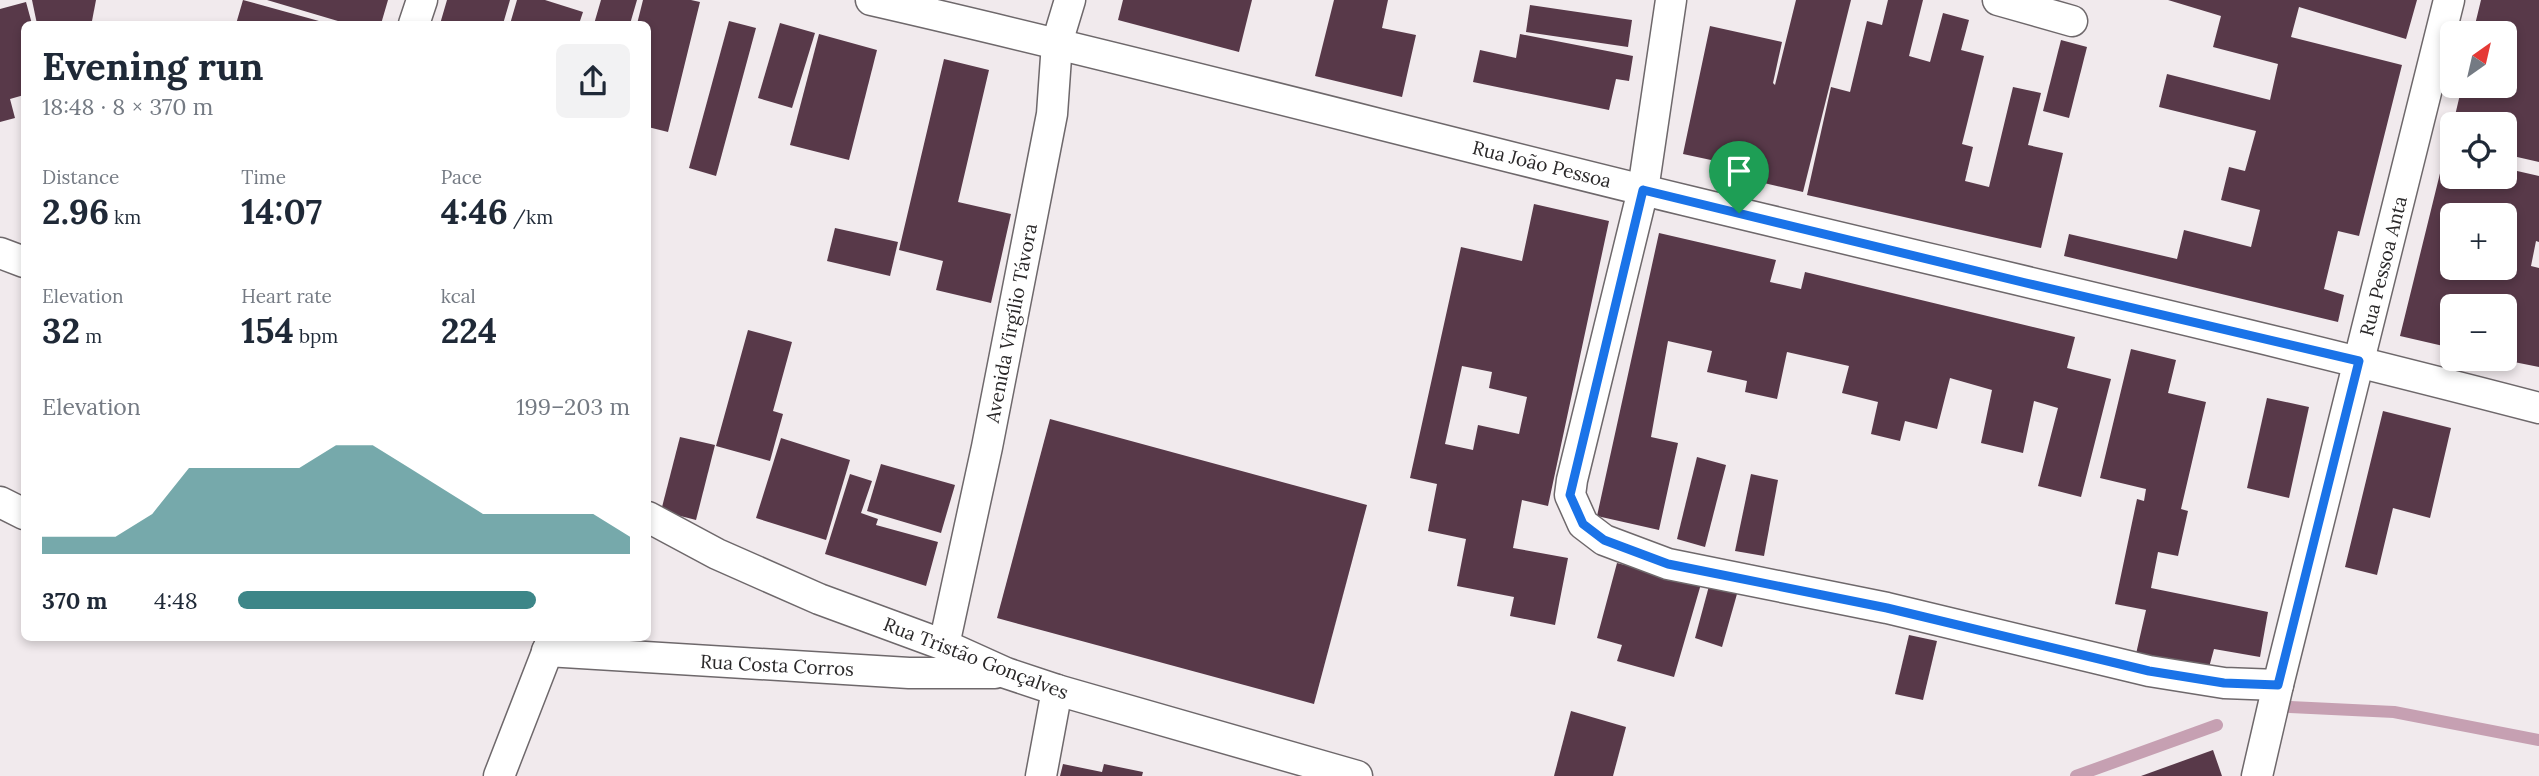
<!DOCTYPE html>
<meta charset="utf-8">
<style>
:root{--surface:#fff;--page:#f2f2f3;--text:#1f2937;--muted:#747a83;--accent:#3d8688}
body{margin:0;font-family:Lora,serif;background:var(--page);color:var(--text);height:100vh;display:flex;flex-direction:column;font-size:26px;white-space:nowrap}
*{box-sizing:border-box;margin:0}
p{font-size:23px;color:var(--muted)}
.icon{flex:none;width:38px;height:38px;fill:none;stroke:currentColor;stroke-width:2;stroke-linecap:round;stroke-linejoin:round}
.map{position:relative;flex:1;overflow:hidden}
.drawer{position:absolute;left:21px;top:21px;width:630px;height:620px;display:flex;flex-direction:column;background:var(--surface);border-radius:10px;box-shadow:0 4px 10px #0003}
.drawer>*{flex:none}
.needle{width:46px;rotate:34deg}
.tools{position:absolute;left:2440px;top:21px;display:grid;gap:14px}
.tools a{display:grid;place-items:center;width:77px;height:77px;border-radius:10px;background:var(--surface);box-shadow:0 4px 10px #0003;font-size:35px}
.pin{position:absolute;display:grid;place-items:center;width:60px;height:60px;color:#fff;margin:-72px -30px;border-radius:50% 50% 50% 0;rotate:-45deg;box-shadow:0 0 7px #0007}
.pin .icon{rotate:45deg}
.round{display:grid;place-items:center;flex:none;width:74px;height:74px;border-radius:10px;background:var(--page)}
.overview{display:flex;align-items:center;justify-content:space-between;height:119px;padding:0 21px}
h1{font-size:38px;font-weight:700;line-height:52px}
.metrics{display:grid;grid-template-columns:repeat(3,1fr);gap:10px;height:119px;padding:7px 21px}
.metrics div{display:grid;align-content:center}
.metrics b{font-size:35px;font-weight:700}
.metrics small{font-size:19px;font-weight:400}
.metrics p{font-size:19px}
.chart{height:196px;padding:14px 21px}
.chart p{display:flex;justify-content:space-between}
.chart svg{width:100%;height:126px;margin-top:7px;fill:var(--accent);opacity:.7}
ul{padding:0 21px;list-style:none;font-size:23px}
li{display:grid;grid-template-columns:112px 84px 1fr;align-items:center;height:52px}
li i{height:18px;border-radius:9px;background:var(--accent)}
.map>svg:first-child{display:block}
.lines{fill:none;stroke-linecap:round;stroke-linejoin:round}
.stream{stroke:#c6a0b2;stroke-width:12}
.building{fill:#583949;fill-rule:evenodd}
.street-casing{stroke:#6e686b;stroke-width:33}
.street{stroke:#fff;stroke-width:30}
.route-casing{stroke:#fff;stroke-width:14}
.route{stroke:#1a73e8;stroke-width:9}
.labels{text-anchor:middle;dominant-baseline:central;stroke-width:7;stroke-linejoin:round;paint-order:stroke}
.street-label{font-size:19px;fill:#2a2829;stroke:#fff}
</style>
<div class="map">
<svg width="2539" height="776" viewBox="0 0 2539 776">
<rect width="100%" height="100%" fill="#f1eaed"/>
<g class="lines">
<g class="stream">
<path d="M2290,707L2394,712L2539,740"/>
<path d="M2076,776L2217,725"/>
</g>
</g>
<g class="building">
<path d="M32,0H96L92,21L76,24H37Z"/>
<path d="M243,0L319,21L318,24H236Z"/>
<path d="M267,0H388L381,24H348Z"/>
<path d="M447,0H510L503,24H440Z"/>
<path d="M517,0H545L583,12L579,24H510Z"/>
<path d="M601,0H637L630,24H594Z"/>
<path d="M643,0H691L700,2L668,132L648,127V24H637Z"/>
<path d="M1123,0H1252L1239,52L1118,20Z"/>
<path d="M1334,0H1388L1382,28L1416,35L1402,97L1315,76Z"/>
<path d="M1796,0H1851L1803,192L1751,180L1753,169L1683,154L1710,26L1782,42L1773,83L1775,85Z"/>
<path d="M1888,0H1923L1909,56L1930,62L1943,13L1969,20L1961,50L1984,56L1962,144L1973,147L1965,181L1989,187L2013,87L2041,93L2028,145L2063,153L2041,248L1807,195L1831,87L1850,92L1867,21L1882,25Z"/>
<path d="M2168,0H2417L2406,39L2299,7L2291,37L2402,65L2359,236L2338,231L2324,289L2344,295L2338,322L2064,256L2069,234L2177,259L2184,230L2251,247L2260,210L2221,200L2229,167L2245,171L2256,131L2159,107L2167,74L2270,100L2278,64L2213,47L2221,16Z"/>
<path d="M2481,0H2539V162L2504,154V124H2453L2462,86H2504V33H2473Z"/>
<path d="M26,2L32,24H24V95L10,99L15,118L0,122V9Z"/>
<path d="M1530,5L1632,20L1628,47L1526,32Z"/>
<path d="M729,21L756,28L716,176L689,168Z"/>
<path d="M780,23L815,33L792,108L758,98Z"/>
<path d="M819,34L877,50L849,160L790,145Z"/>
<path d="M1520,34L1633,56L1629,81L1616,79L1609,110L1473,82L1480,50L1516,58Z"/>
<path d="M2061,40L2087,47L2069,118L2043,111Z"/>
<path d="M944,59L989,70L958,202L1011,214L991,303L936,290L943,261L899,250Z"/>
<path d="M2445,153L2452,155V177H2504V168L2539,176V242L2536,241L2531,266L2539,268V367L2504,360V306H2452V348L2400,336ZM2452,215H2504V268H2452Z"/>
<path d="M1534,204L1609,221L1548,506L1522,500L1513,548L1568,558L1555,625L1510,616L1514,597L1457,586L1466,539L1428,531L1437,484L1410,478L1461,247L1522,261ZM1462,366L1492,372L1489,388L1527,397L1519,434L1478,425L1473,450L1445,444Z"/>
<path d="M835,228L898,242L890,276L827,261Z"/>
<path d="M1659,233L1776,260L1770,282L1801,289L1805,272L2075,337L2067,368L2111,379L2081,497L2038,486L2058,408L2034,401L2023,453L1981,443L1992,390L1950,378L1937,429L1905,421L1900,441L1871,434L1878,402L1842,393L1849,366L1787,352L1777,399L1745,392L1747,381L1707,372L1712,351L1668,341L1651,437L1678,443L1659,530L1597,516Z"/>
<path d="M748,330L792,342L773,411L783,414L770,461L716,446Z"/>
<path d="M2131,349L2176,360L2168,393L2206,402L2181,509L2188,511L2178,556L2158,552L2151,588L2268,612L2260,657L2214,649L2208,671L2136,654L2146,610L2115,604L2137,499L2144,501L2146,489L2100,478Z"/>
<path d="M2267,398L2309,407L2289,498L2247,488Z"/>
<path d="M2383,411L2451,428L2430,518L2393,508L2377,575L2345,567Z"/>
<path d="M1050,419L1367,505L1314,704L997,618Z"/>
<path d="M680,437L715,445L696,520L661,511Z"/>
<path d="M781,438L850,460L826,540L756,518Z"/>
<path d="M1697,457L1726,465L1705,547L1677,539Z"/>
<path d="M881,464L955,485L941,533L867,511Z"/>
<path d="M850,474L872,481L861,513L878,519L876,525L938,542L926,586L825,554Z"/>
<path d="M1751,474L1778,480L1764,556L1735,551Z"/>
<path d="M1617,563L1701,584L1674,677L1617,661L1622,645L1597,638Z"/>
<path d="M1709,586L1737,594L1722,647L1695,638Z"/>
<path d="M1909,635L1937,641L1923,700L1895,694Z"/>
<path d="M1571,711L1626,727L1613,776H1554Z"/>
<path d="M2213,750L2222,776H2141Z"/>
<path d="M1063,764L1102,772L1104,764L1143,772L1142,776H1060Z"/>
</g>
<g class="lines">
<g class="street-casing">
<g id="street">
<path d="M871,0C1143,62 1413,134 1684,200C1969,269 2255,334 2539,408"/>
<path d="M1671,0L1643,190L1572,480L1570,495L1583,524L1604,540L1668,564L1887,608L2149,671L2224,683L2278,685"/>
<path d="M1998,0L2072,21"/>
<path d="M414,24L422,0"/>
<path d="M0,253L24,262"/>
<path d="M0,502L24,514"/>
<path d="M648,517L717,554L819,599L944,645L1006,673L1057,690L1357,776"/>
<path d="M944,645L987,447L1052,114L1057,43L1070,0"/>
<path d="M547,651L909,673H995"/>
<path d="M499,776L553,637"/>
<path d="M1041,776L1057,690"/>
<path d="M2257,776L2278,685L2449,0"/>
</g>
</g>
<use href="#street" class="street"/>
</g>
<g class="lines">
<g class="route-casing">
<path id="route" d="M1643,190L2026,283L2359,361L2278,685L2224,683L2149,671L1887,608L1668,564L1604,540L1583,524L1570,495Z"/>
</g>
<use href="#route" class="route"/>
</g>
<g class="labels">
<g class="street-label">
<text transform="translate(1542 164) rotate(14)">Rua João Pessoa</text>
<text transform="translate(2383 266) rotate(-76)">Rua Pessoa Anta</text>
<text transform="translate(1011 323) rotate(-79)">Avenida Virgílio Távora</text>
<text transform="translate(976 658) rotate(21)">Rua Tristão Gonçalves</text>
<text transform="translate(777 665) rotate(3)">Rua Costa Corros</text>
</g>
</g>
</svg>
<div class="tools">
<a><svg class="needle" viewBox="-14 -14 28 28"><path d="M0-13l5 13h-10z" fill="#e53935"/><path d="M0 13l5-13h-10z" fill="#747a83"/></svg></a>
<a><svg class="icon" aria-label="locate" viewBox="0 0 24 24"><circle cx="12" cy="12" r="6"/><path d="M12 2v4M12 18v4M2 12h4M18 12h4"/></svg></a>
<a>+</a>
<a>−</a>
</div>
<div class="pin" style="left:1739px;top:213px;background:#1e9e55"><svg class="icon" aria-label="arrive" viewBox="0 0 24 24"><path d="M6 21V4h12l-3 4 3 4H6"/></svg></div>
<section class="drawer">
<div class="overview"><div><h1>Evening run</h1><p>18:48 · 8 × 370 m</p></div><a class="round"><svg class="icon" aria-label="share" viewBox="0 0 24 24"><path d="M12 15V3M7 8l5-5 5 5M5 13v7h14v-7"/></svg></a></div>
<div class="metrics">
<div><p>Distance</p><b>2.96<small> km</small></b></div>
<div><p>Time</p><b>14:07</b></div>
<div><p>Pace</p><b>4:46<small> /km</small></b></div>
</div>
<div class="metrics">
<div><p>Elevation</p><b>32<small> m</small></b></div>
<div><p>Heart rate</p><b>154<small> bpm</small></b></div>
<div><p>kcal</p><b>224</b></div>
</div>
<div class="chart"><p><span>Elevation</span>199–203 m</p>
<svg viewBox="0 0 160 44" preserveAspectRatio="none"><path d="M0 44V38L10 38L20 38L30 30L40 14L50 14L60 14L70 14L80 6L90 6L100 14L110 22L120 30L130 30L140 30L150 30L160 38V44z"/></svg>
</div>
<ul>
<li><b>370 m</b>4:48<i style="width:76%"></i></li>
</ul>
</section>
</div>
